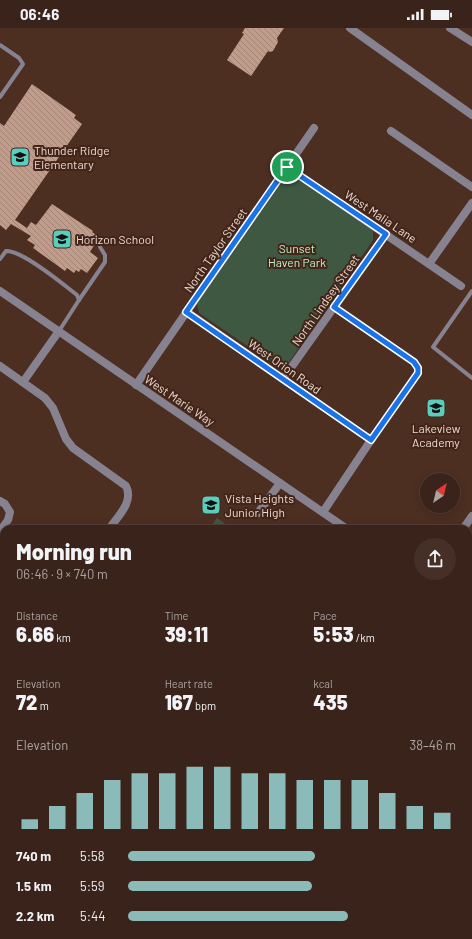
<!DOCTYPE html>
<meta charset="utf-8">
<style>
:root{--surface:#3a231a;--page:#452f27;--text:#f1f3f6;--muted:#aba4a2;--line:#544039;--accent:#8bbbb9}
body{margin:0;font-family:Barlow,sans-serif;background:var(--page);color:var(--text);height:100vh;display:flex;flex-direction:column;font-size:15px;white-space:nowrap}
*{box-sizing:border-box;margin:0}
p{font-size:13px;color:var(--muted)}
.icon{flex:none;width:22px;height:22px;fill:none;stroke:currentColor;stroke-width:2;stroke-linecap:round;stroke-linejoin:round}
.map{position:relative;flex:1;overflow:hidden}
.details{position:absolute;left:0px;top:497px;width:472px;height:414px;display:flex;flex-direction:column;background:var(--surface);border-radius:12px 12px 0 0;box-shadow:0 2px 10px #0003,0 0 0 1px var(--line)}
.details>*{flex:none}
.needle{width:26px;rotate:35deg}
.tools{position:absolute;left:420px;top:445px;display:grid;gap:8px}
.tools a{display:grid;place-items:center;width:40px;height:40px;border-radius:50%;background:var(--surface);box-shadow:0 2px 10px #0003,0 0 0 1px var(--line);font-size:20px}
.pin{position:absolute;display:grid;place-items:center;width:34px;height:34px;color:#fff;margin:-17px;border:2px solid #fff;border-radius:50%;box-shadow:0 1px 4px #0007}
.round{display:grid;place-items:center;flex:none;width:42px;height:42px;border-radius:21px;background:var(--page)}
.head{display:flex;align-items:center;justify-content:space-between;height:68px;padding:0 16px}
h1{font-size:22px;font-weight:800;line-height:30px}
.metrics{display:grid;grid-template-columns:repeat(3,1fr);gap:6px;height:68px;padding:4px 16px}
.metrics div{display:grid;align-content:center}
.metrics b{font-size:20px;font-weight:800}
.metrics small{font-size:11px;font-weight:400}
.metrics p{font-size:11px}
.chart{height:112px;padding:8px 16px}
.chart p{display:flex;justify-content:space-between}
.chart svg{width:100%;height:72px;margin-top:4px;stroke:var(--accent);stroke-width:6}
ul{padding:0 16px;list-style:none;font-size:13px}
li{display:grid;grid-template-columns:64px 48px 1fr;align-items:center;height:30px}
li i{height:10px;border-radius:5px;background:var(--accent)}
.status{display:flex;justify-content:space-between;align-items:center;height:28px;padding:0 20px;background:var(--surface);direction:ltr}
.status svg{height:11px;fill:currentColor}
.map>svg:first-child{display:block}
.green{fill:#3e5842}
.building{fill:url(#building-back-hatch)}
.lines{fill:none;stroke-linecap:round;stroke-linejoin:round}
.service{stroke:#878290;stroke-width:4}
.minor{stroke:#878290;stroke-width:8}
.tertiary{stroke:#878290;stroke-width:8}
.primary{stroke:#d7cbe9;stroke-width:10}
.route-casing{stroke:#fff;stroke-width:8}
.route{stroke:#1a73e8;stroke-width:5}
.labels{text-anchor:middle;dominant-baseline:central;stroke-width:4;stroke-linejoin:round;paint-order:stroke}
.poi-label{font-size:12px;fill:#eddad1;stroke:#422518;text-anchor:start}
.street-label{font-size:12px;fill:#eddad1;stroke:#422518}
.park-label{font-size:12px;fill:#bdf2c5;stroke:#422518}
</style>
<div class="status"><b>06:46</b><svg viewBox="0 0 49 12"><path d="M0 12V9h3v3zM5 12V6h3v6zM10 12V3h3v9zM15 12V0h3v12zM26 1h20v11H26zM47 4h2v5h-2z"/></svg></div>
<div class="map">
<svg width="472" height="911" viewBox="0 0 472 911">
<defs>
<pattern id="building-back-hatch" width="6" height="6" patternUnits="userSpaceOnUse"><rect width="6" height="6" fill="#c29c8b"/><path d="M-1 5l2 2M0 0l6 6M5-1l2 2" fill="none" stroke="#a38578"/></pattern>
</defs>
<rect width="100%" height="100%" fill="#4d2f22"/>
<g class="green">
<path d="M286,148H294L370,200L373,203V212L287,337L280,340L199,285L197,276Z"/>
<path d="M217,490L232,501H209Z"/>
<path d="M354,907H422L428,911H351Z"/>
</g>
<g class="building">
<path d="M245,0H284L277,10L278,14L273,23L270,24L268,23L251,48L227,32L244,6L242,5Z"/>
<path d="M32,56L76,87L74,90L82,96L15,192L27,200L31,194L36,197L52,176L93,203L92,204L99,209L90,224L98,230L87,245L81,241L79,244L76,242L74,245L67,240L65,243L33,220L35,217L27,212L31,208L11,196L6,202L0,197V95L4,98Z"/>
</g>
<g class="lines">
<g class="service">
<path d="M0,17L19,30L23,36L0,69"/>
<path d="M0,231L6,223C22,222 63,256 77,267L79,272L59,303"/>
<path d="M472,263L433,319L472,350"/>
<path d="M79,272L105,234V227L100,219"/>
<path d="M260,911L263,907"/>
</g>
<g class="minor">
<path d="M450,0L472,14"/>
<path d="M391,103L472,159"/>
<path d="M287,139L461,258"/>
<path d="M429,236L472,175"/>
<path d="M0,263L347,501"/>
<path d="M187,284L371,412"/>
<path d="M0,338L45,370L53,380L66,411L73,420L126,458C134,474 118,488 109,501"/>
<path d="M283,351L386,206"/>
<path d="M23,354L59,303"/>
<path d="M136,357L314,100"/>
<path d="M0,473L5,476L10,484L8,492L0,503"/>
<path d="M323,484L371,412L418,345V340L414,334L334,279"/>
<path d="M258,485L280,455"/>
<path d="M463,501L472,488"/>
<path d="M0,548L4,551"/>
<path d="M468,576L472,579"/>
<path d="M0,901L4,895"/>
</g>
<path class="tertiary" d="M350,0L472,87"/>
<g class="primary">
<path d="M0,812L4,815"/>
<path d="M136,907L142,911"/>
</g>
</g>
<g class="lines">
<g class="route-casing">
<path id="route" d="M287,139L386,206L334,279L414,334L418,340V345L371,412L186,284Z"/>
</g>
<use href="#route" class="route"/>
</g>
<defs>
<g id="school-square" transform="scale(1)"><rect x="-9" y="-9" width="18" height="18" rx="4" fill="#5acebd" stroke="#422518"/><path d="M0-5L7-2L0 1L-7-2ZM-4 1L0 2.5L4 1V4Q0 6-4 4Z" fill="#111"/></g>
</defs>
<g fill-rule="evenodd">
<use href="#school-square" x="20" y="129"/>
<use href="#school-square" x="62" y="211"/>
<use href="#school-square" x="436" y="380"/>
<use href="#school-square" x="211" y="477"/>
</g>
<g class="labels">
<g class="poi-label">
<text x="34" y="122">Thunder Ridge<tspan x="34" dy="14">Elementary</tspan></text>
<text x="76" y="211">Horizon School</text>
<text x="436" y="400" text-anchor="middle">Lakeview<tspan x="436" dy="14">Academy</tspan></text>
<text x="225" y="470">Vista Heights<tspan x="225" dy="14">Junior High</tspan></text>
</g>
<g class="street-label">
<text transform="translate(381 188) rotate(34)">West Malia Lane</text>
<text transform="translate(215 222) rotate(-55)">North Taylor Street</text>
<text transform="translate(325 272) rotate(-55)">North Lindsey Street</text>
<text transform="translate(285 338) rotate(35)">West Orion Road</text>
<text transform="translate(180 372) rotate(34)">West Marie Way</text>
</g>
<g class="park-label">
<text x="297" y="220">Sunset<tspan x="297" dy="14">Haven Park</tspan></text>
</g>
</g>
</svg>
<div class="tools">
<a><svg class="needle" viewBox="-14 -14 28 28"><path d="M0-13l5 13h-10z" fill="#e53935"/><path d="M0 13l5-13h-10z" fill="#aba4a2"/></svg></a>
</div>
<div class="pin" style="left:287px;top:139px;background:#1e9e55"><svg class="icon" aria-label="arrive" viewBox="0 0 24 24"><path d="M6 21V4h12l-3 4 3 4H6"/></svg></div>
<section class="details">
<div class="head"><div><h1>Morning run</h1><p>06:46 · 9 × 740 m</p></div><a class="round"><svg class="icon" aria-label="share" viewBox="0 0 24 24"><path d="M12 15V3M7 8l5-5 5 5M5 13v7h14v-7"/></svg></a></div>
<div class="metrics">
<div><p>Distance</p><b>6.66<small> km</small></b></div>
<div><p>Time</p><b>39:11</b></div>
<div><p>Pace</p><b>5:53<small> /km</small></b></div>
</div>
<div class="metrics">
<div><p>Elevation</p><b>72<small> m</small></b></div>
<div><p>Heart rate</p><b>167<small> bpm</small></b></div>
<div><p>kcal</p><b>435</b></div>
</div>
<div class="chart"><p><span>Elevation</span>38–46 m</p>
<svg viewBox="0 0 160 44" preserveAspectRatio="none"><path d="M5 44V38M15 44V30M25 44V22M35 44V14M45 44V10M55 44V10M65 44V6M75 44V6M85 44V10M95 44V10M105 44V14M115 44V14M125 44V14M135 44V22M145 44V30M155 44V34"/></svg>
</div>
<ul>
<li><b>740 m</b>5:58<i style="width:57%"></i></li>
<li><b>1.5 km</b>5:59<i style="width:56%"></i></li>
<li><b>2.2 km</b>5:44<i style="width:67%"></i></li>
</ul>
</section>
</div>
